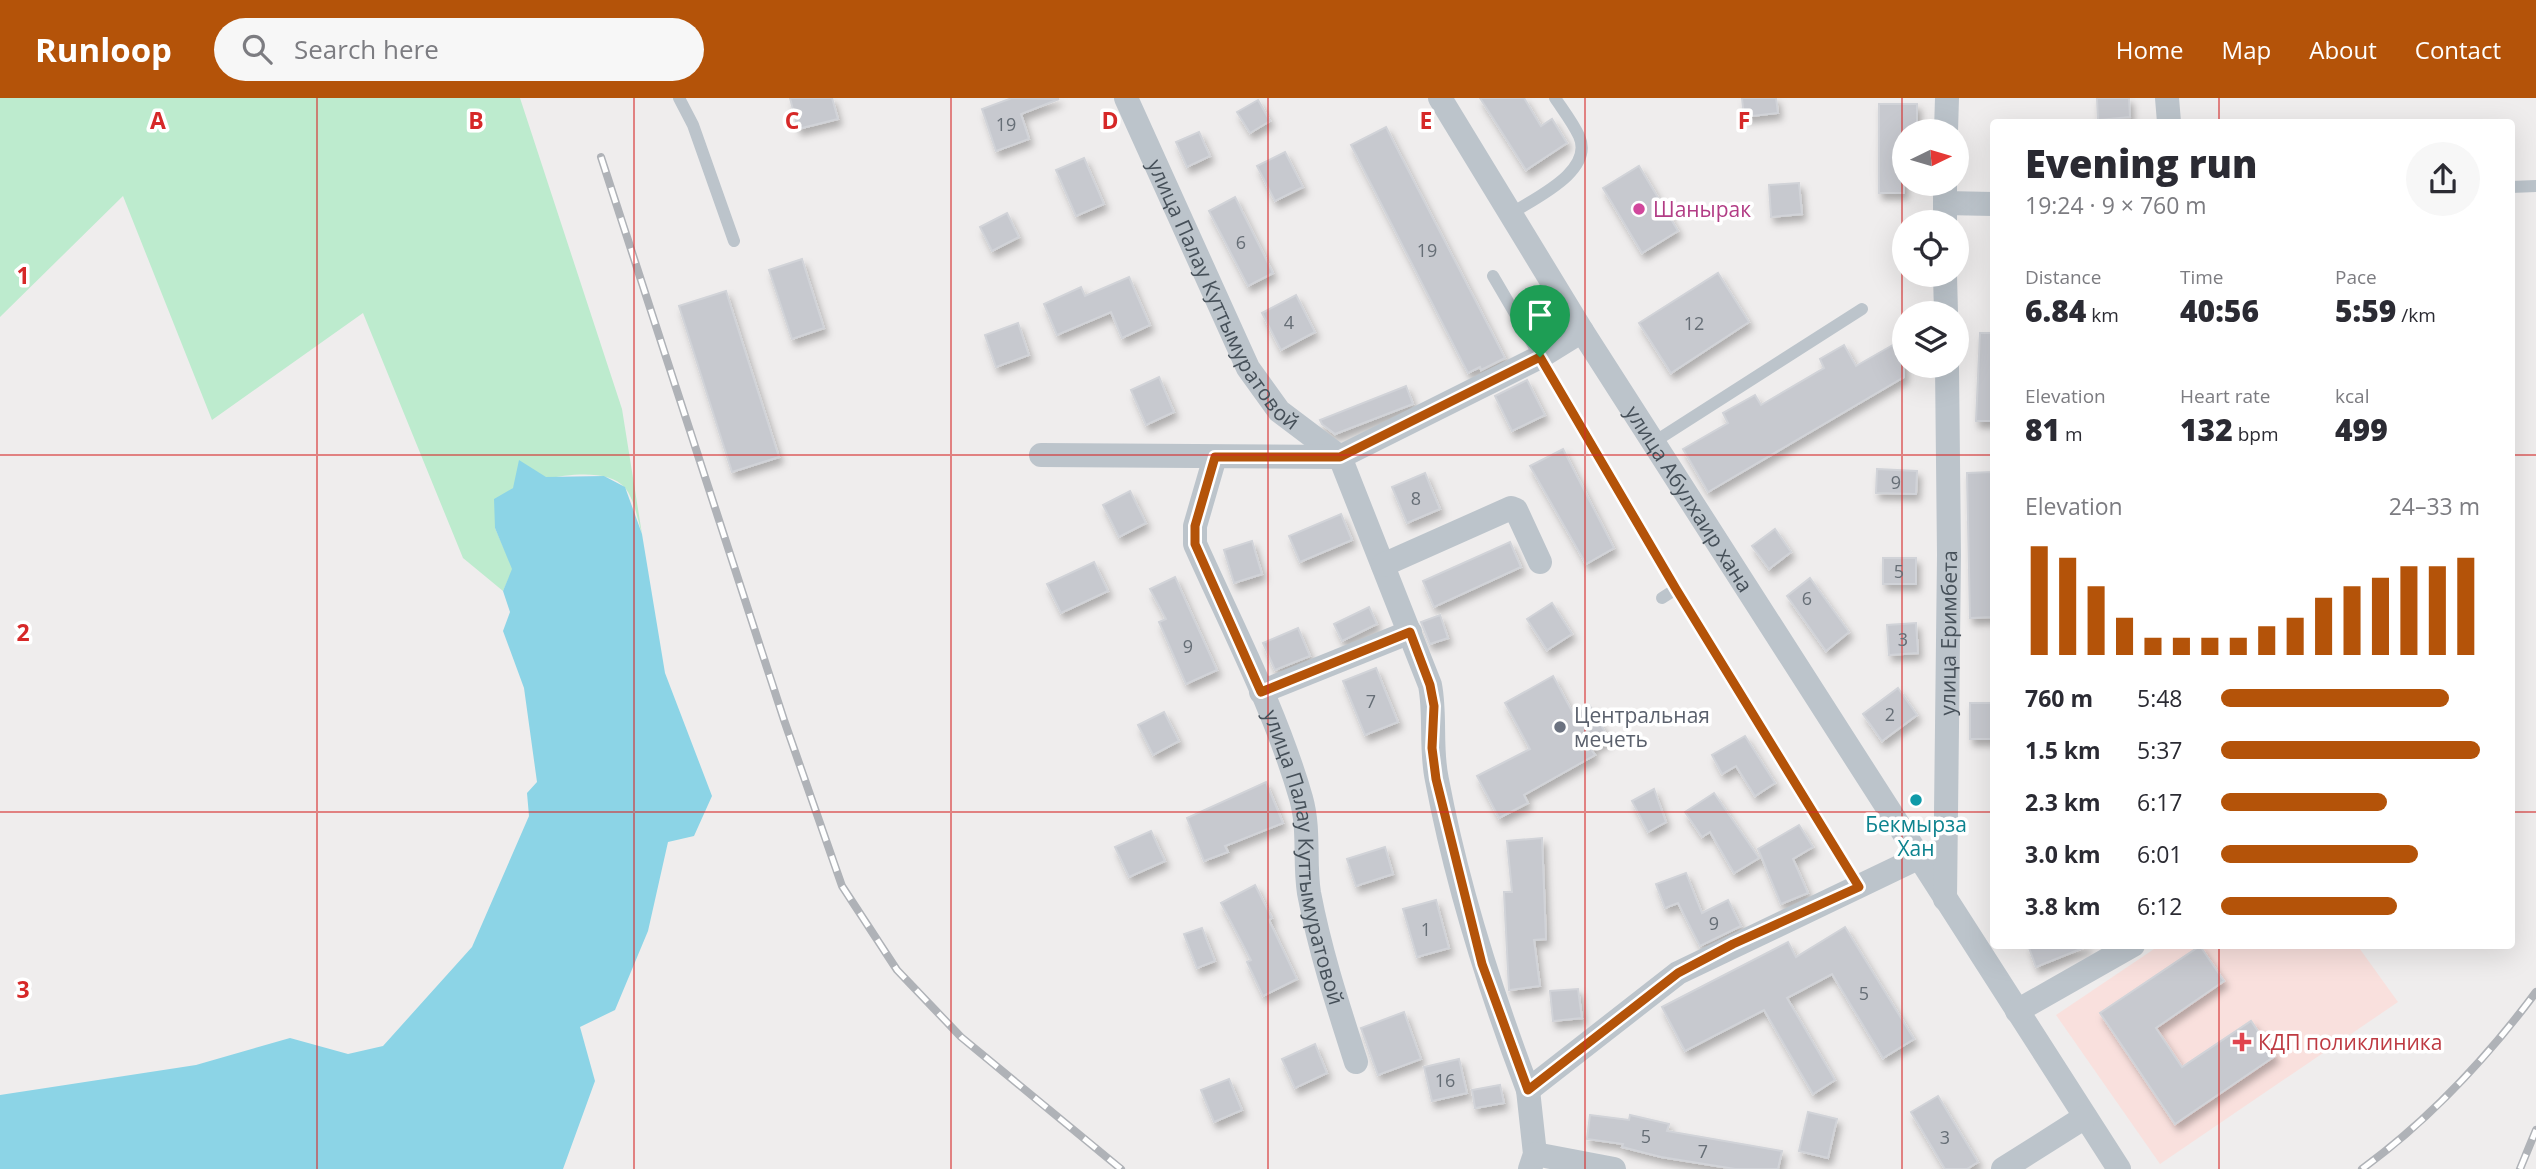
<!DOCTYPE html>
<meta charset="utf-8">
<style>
:root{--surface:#fff;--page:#f7f7f7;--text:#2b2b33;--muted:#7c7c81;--accent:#b45309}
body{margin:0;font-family:"Open Sans",sans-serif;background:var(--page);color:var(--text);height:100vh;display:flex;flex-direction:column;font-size:26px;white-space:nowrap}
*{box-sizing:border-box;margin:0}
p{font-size:23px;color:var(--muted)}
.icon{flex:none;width:38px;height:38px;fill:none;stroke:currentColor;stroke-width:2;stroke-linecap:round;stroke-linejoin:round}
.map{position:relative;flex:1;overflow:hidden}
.drawer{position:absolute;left:1990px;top:21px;width:525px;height:830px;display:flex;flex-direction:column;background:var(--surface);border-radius:7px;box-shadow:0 7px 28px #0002}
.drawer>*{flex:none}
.needle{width:46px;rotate:85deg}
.controls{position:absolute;left:1892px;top:21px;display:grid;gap:14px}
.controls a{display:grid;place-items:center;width:77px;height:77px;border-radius:50%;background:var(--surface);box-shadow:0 7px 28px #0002;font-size:35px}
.pin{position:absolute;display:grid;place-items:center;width:60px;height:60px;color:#fff;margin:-72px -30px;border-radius:50% 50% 50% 0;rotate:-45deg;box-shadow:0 0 7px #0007}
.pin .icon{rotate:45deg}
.round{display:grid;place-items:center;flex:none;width:74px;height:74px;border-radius:37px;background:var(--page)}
.overview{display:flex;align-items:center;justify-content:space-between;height:119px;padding:0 35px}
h1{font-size:38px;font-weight:800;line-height:52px}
.metrics{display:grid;grid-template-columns:repeat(3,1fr);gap:10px;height:119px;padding:7px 35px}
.metrics div{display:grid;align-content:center}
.metrics b{font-size:30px;font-weight:800}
.metrics small{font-size:19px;font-weight:400}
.metrics p{font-size:19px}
.chart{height:196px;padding:14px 35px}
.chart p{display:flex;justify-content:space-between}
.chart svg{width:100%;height:126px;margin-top:7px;stroke:var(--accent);stroke-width:6}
ul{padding:0 35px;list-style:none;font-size:23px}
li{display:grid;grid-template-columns:112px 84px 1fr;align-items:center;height:52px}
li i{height:18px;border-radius:9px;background:var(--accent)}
header{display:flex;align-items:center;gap:42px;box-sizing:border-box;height:98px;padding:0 35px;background:var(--accent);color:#fff}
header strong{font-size:33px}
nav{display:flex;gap:38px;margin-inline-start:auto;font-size:24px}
.search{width:490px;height:63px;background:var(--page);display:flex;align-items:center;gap:18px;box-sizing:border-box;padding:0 24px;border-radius:38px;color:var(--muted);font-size:26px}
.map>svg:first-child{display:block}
.medical{fill:#f9e0dd}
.green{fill:#bdebce}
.water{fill:#8cd4e6}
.building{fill:#c7c9cf;stroke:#d1d3d8;stroke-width:2;filter:url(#shadow)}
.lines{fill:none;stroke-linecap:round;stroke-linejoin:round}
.lane{stroke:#bcc4cb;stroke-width:12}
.street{stroke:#bcc4cb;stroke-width:24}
.rail-casing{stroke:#afb2b7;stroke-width:8}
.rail{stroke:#fff;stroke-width:5;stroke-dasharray:16;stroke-linecap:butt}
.route-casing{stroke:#fff;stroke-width:14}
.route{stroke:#b45309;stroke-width:9}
.grid{fill:none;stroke:#d62828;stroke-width:2;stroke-opacity:0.55}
.hotel-dot{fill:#d1479c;stroke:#fff;stroke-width:2.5}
.worship-dot{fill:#6b7280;stroke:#fff;stroke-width:2.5}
.culture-dot{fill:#0f9aa8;stroke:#fff;stroke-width:2.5}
.health-dot{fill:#e0444e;stroke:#fff;stroke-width:2.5}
.labels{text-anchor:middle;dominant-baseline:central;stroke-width:7;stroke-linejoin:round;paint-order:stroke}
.number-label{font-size:18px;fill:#666e76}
.hotel-label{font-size:21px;fill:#b23c85;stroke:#fff;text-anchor:start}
.street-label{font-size:21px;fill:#465059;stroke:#fff}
.worship-label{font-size:21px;fill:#5b616d;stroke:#fff;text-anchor:start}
.culture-label{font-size:21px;fill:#0d838f;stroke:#fff}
.health-label{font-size:21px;fill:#be3a42;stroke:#fff;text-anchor:start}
.grid-label{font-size:23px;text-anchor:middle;font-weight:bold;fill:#d62828;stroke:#fff;stroke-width:7;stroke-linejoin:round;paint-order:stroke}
</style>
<header>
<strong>Runloop</strong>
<div class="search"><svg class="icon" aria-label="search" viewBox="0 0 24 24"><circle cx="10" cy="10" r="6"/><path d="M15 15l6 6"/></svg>Search here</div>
<nav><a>Home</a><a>Map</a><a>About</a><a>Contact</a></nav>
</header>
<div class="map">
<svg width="2536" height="1071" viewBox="0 0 2536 1071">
<defs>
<filter id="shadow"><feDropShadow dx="3.5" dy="6" stdDeviation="3.5" flood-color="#0004"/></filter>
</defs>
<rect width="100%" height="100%" fill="#efeded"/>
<path class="medical" d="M2160,847H2357L2398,904L2160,1066L2056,917Z"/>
<path class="green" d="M0,0H520L622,311L642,436C638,423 634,400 625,390C604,365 539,381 513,390L495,430L513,471L503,493L463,460L363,215L212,322L123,98L0,219Z"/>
<path class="water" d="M519,362L546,379L604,378L625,389L642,436L665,575L712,698L694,738L668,744L648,833L615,912L580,929L595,983L563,1071H0V997L196,967L290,940L348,956L383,948L472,849L529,718L527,695L537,684L524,590L503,533L510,514L503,493L512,471L495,430L494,401L513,390Z"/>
<g class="building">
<path d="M790,0H832L838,21L798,31Z"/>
<path d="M1012,0L1059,1L1021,16L1029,41L996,53L982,11Z"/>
<path d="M1480,0H1524L1541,28L1552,21L1567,45L1526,72Z"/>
<path d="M1742,0H1776L1778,15L1744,19Z"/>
<path d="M2097,0H2129L2130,19L2098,22Z"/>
<path d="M1258,2L1270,23L1250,35L1237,14Z"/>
<path d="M1879,6H1917V33H1904V95H1879Z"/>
<path d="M1386,29L1505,260L1481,272L1480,269L1468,275L1351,47Z"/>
<path d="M1199,34L1210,58L1187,69L1176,44Z"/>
<path d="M1285,54L1303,89L1275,103L1257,68Z"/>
<path d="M1084,60L1104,106L1076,118L1056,72Z"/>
<path d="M1639,68L1678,133L1642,155L1603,90Z"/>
<path d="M1799,85L1802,116L1771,119L1769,87Z"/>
<path d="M1235,99L1273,175L1248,188L1209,113Z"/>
<path d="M1007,115L1019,139L992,153L980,129Z"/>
<path d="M802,161L824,230L792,241L769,172Z"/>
<path d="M1718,175L1749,224L1671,275L1639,225Z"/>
<path d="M1129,179L1150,227L1122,240L1111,214L1057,237L1044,206L1081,189L1085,198Z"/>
<path d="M726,193L779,359L732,374L679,208Z"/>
<path d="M1296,197L1315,234L1281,252L1262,215Z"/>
<path d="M1018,225L1029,257L996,269L985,237Z"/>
<path d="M1980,235H1993V323H1976Z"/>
<path d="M1898,244L1904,255V279L1708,394L1683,351L1728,325L1723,315L1755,297L1761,307L1824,270L1820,261L1844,247L1856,268Z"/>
<path d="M1159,279L1174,314L1146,327L1131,292Z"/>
<path d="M1527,282L1545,317L1512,333L1495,298Z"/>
<path d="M1406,288L1413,306L1335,336L1322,326L1320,322Z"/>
<path d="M1563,351L1614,450L1586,466L1530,368Z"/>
<path d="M1877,371L1917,373L1916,396L1876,395Z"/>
<path d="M1993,374V519L1970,520L1967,375Z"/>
<path d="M1425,375L1440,411L1407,425L1392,389Z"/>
<path d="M1130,393L1146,425L1119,439L1103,407Z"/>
<path d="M1341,416L1352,442L1300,464L1289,438Z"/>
<path d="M1775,431L1791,454L1769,471L1752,448Z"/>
<path d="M1252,443L1262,476L1234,485L1224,452Z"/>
<path d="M1510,444L1521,469L1434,509L1423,483Z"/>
<rect x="1883" y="460" width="33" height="26"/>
<path d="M1094,464L1108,493L1061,515L1047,486Z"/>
<path d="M1175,479L1217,572L1186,586L1159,524L1166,521L1150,491Z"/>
<path d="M1810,480L1849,534L1826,553L1787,498Z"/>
<path d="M1552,505L1572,536L1547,552L1527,521Z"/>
<path d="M1369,509L1377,526L1342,543L1334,526Z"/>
<path d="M1440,517L1448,540L1430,546L1421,524Z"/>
<path d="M1916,525L1918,555L1889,557L1887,527Z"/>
<path d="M1298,530L1310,558L1275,572L1263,545Z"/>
<path d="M1376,570L1398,624L1365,637L1343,583Z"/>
<path d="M1553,578L1574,617L1590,608L1609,641L1591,651L1595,657L1524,697L1528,705L1499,720L1477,678L1530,651L1505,605Z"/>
<path d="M1898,590L1917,617L1882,643L1863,616Z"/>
<rect x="1970" y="605" width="23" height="36"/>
<path d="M1164,614L1179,643L1153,657L1138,627Z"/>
<path d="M1745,638L1775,685L1755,698L1736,668L1722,676L1712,657Z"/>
<path d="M1266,684L1283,725L1225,748L1228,754L1204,763L1187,720Z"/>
<path d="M1654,691L1666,724L1648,734L1632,703Z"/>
<path d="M1714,695L1759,760L1734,775L1710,734L1702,739L1685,714Z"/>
<path d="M1799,727L1813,749L1793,761L1808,795L1781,806L1758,751Z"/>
<path d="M1151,733L1165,763L1129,779L1115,749Z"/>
<path d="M1542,740L1546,841L1534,842L1540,888L1509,892L1504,794H1512L1507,743Z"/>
<path d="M1385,749L1393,776L1356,788L1347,761Z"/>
<path d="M1686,775L1702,815L1728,802L1741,828L1700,848L1678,805L1665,810L1656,786Z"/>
<path d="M1255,787L1272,820L1269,822L1297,881L1263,898L1247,864L1251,862L1221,805Z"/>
<path d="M1436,802L1449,850L1417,859L1403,811Z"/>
<path d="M1845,829L1914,941L1883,960L1832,876L1787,900L1835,982L1813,996L1764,912L1685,953L1662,909L1788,844L1796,859Z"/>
<path d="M1202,830L1215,863L1197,870L1184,836Z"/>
<path d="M2028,847H2088V848L2036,869Z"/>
<path d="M2200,848L2224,883L2156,930L2182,969L2251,923L2275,958L2175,1026L2100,915Z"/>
<path d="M1578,891L1582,920L1553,923L1550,893Z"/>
<path d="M1404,914L1421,961L1378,977L1361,930Z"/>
<path d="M1315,946L1327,975L1295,990L1282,961Z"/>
<path d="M1459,961L1467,995L1432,1003L1424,969Z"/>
<path d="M1229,981L1242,1012L1214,1024L1201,992Z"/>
<path d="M1500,987L1504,1005L1475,1010L1472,992Z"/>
<path d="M1938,998L1978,1064L1967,1071H1945L1911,1014Z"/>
<path d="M1808,1014L1837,1021L1828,1060L1799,1053Z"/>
<path d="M1590,1017L1629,1022L1630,1017L1669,1026L1667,1033L1782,1053L1778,1071H1735L1661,1059L1622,1049L1623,1046L1587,1041Z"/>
</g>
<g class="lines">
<g class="lane">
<path d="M679,0L693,27L734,143"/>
<path d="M2511,89L2536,88"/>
<path d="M1512,115C1535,100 1595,73 1579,38C1573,25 1563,12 1555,0"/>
<path d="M1493,178L1676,491L1859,789"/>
<path d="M1654,344L1862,211"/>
<path d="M1662,500L1676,491"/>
</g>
<g class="street">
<path id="s1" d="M1126,0L1248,270L1279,313L1340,359L1430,587C1436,618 1430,650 1437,682C1457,788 1490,892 1528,992L1678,875L1918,760"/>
<path id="s2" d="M1440,0L1582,233L2119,1071"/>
<path d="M2167,0L2169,24"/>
<path d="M1946,33L1947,0"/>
<path d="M1945,105L1993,106"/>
<path d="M1945,124V86"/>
<path d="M1945,177L1946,215"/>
<path d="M1041,357L1340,359L1540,259L1582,233"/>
<path id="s3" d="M1215,359L1195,428V446C1232,529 1276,613 1301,700C1310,732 1304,764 1309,795C1320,853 1338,908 1356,964"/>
<path d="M1383,467L1511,410L1516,412L1540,464"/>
<path d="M1261,594L1410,534"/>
<path id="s4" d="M1945,801L1949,457L1947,268"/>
<path d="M2017,913L2133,847"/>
<path d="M1528,992L1535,1056L1530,1071"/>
<path d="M1535,1056L1614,1071"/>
<path d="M2003,1071L2085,1019"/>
</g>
<g class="rail-casing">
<g id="rail">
<path d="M601,59L784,622L842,788L897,872L961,939L1121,1071"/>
<path d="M2362,1071C2430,1021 2486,961 2536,894"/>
<path d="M2520,1071L2536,1032"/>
</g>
</g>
<use href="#rail" class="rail"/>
</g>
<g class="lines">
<g class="route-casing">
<path id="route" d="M1540,259L1676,491L1859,789L1733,846L1678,875L1528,992L1482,866L1436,681L1432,650L1434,608L1430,587L1410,534L1261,594L1195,446V428L1215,359H1340Z"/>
</g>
<use href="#route" class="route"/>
</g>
<path class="grid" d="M317,0V1071M634,0V1071M951,0V1071M1268,0V1071M1585,0V1071M1902,0V1071M2219,0V24M0,357H1993M2511,357H2536M0,714H1993M2511,714H2536M2219,847V1071"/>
<circle class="hotel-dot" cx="1639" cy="111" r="7"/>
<circle class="worship-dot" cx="1560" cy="629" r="7"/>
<circle class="culture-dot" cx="1916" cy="702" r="7"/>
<path class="health-dot" d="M2238.5 933.5h7v7h7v7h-7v7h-7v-7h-7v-7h7z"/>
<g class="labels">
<g class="number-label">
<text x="1006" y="26">19</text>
<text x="1241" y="144">6</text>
<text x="1427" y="152">19</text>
<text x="1289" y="224">4</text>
<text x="1694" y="225">12</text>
<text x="1896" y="384">9</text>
<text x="1416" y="400">8</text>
<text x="1899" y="473">5</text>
<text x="1807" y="500">6</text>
<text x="1903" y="541">3</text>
<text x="1188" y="548">9</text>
<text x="1371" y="603">7</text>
<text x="1890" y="616">2</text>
<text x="1714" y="825">9</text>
<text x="1426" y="831">1</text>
<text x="1864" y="895">5</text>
<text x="1445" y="982">16</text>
<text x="1646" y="1038">5</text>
<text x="1945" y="1039">3</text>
<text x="1703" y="1053">7</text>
</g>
<g class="hotel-label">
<text x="1653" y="111">Шанырак</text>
</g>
<g class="street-label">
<text stroke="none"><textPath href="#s1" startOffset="220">улица Палау Куттымуратовой</textPath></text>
<text stroke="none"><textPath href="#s2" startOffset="472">улица Абулхаир хана</textPath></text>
<text stroke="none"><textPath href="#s4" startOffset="266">улица Еримбета</textPath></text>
<text stroke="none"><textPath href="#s3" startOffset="424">улица Палау Куттымуратовой</textPath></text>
</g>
<g class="worship-label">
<text x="1574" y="617">Центральная<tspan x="1574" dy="24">мечеть</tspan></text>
</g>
<g class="culture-label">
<text x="1916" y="726">Бекмырза<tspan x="1916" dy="24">Хан</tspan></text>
</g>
<g class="health-label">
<text x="2258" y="944">КДП поликлиника</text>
</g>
</g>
<g class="grid-label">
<text x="158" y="31">A</text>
<text x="476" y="31">B</text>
<text x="792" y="31">C</text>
<text x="1110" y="31">D</text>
<text x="1426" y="31">E</text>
<text x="1744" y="31">F</text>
<text x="23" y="186">1</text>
<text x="23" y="543">2</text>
<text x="23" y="900">3</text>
</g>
</svg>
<div class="controls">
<a><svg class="needle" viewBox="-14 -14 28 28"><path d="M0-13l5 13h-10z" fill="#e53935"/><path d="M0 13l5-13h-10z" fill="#7c7c81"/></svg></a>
<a><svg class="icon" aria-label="locate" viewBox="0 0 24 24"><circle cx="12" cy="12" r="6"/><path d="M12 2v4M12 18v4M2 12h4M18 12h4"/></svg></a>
<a><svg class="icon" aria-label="layers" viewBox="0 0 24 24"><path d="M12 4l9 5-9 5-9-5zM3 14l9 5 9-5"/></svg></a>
</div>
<div class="pin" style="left:1540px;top:259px;background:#1e9e55"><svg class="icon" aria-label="arrive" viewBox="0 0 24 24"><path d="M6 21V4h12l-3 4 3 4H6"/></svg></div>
<section class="drawer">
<div class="overview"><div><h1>Evening run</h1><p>19:24 · 9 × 760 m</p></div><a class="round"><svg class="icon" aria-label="share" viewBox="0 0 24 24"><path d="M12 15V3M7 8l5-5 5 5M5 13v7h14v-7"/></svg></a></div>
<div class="metrics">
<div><p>Distance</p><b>6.84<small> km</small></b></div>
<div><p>Time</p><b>40:56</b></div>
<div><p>Pace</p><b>5:59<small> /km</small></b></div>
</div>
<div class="metrics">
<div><p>Elevation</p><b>81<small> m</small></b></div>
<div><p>Heart rate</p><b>132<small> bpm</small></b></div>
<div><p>kcal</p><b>499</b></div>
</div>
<div class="chart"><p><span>Elevation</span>24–33 m</p>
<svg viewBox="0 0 160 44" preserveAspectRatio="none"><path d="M5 44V6M15 44V10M25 44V20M35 44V31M45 44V38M55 44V38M65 44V38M75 44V38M85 44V34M95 44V31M105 44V24M115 44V20M125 44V17M135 44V13M145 44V13M155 44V10"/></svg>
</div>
<ul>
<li><b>760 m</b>5:48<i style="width:88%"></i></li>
<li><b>1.5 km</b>5:37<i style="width:100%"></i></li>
<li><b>2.3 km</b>6:17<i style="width:64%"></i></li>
<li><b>3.0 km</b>6:01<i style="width:76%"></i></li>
<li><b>3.8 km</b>6:12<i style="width:68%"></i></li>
</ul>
</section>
</div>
